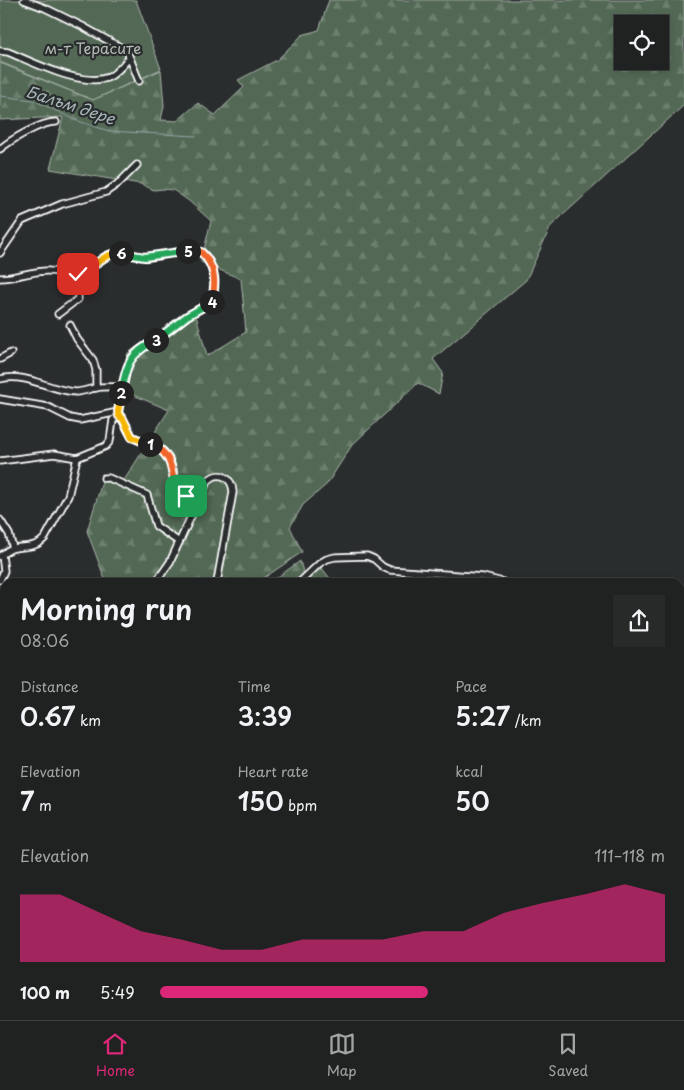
<!DOCTYPE html>
<meta charset="utf-8">
<style>
:root{--surface:#202222;--page:#282a2a;--text:#f1f3f6;--muted:#a2a4a5;--line:#3d3f40;--accent:#db2777}
body{margin:0;font-family:"Playpen Sans",sans-serif;background:var(--page);color:var(--text);height:100vh;display:flex;flex-direction:column;font-size:19px;white-space:nowrap}
*{box-sizing:border-box;margin:0}
p{font-size:16px;color:var(--muted)}
.icon{flex:none;width:28px;height:28px;fill:none;stroke:currentColor;stroke-width:2;stroke-linecap:round;stroke-linejoin:round}
.map{position:relative;flex:1;overflow:hidden}
.sheet{position:absolute;left:0px;top:578px;width:685px;height:442px;display:flex;flex-direction:column;background:var(--surface);border-radius:15px 15px 0 0;box-shadow:0 2px 8px #0003,0 0 0 1px var(--line)}
.sheet>*{flex:none}
.controls{position:absolute;left:614px;top:15px;display:grid;gap:10px}
.controls a{display:grid;place-items:center;width:55px;height:55px;border-radius:0px;background:var(--surface);box-shadow:0 2px 8px #0003,0 0 0 1px var(--line);font-size:25px}
.pin{position:absolute;display:grid;place-items:center;width:42px;height:42px;color:#fff;margin:-21px;border-radius:10px;box-shadow:0 2px 8px #0006}
.km{position:absolute;width:25px;height:25px;margin:-12px;border-radius:50%;background:#222;color:#fff;font-size:14px;line-height:25px;text-align:center}
.round{display:grid;place-items:center;flex:none;width:52px;height:52px;border-radius:0px;background:var(--page)}
.summary{display:flex;align-items:center;justify-content:space-between;height:85px;padding:0 20px}
h1{font-size:28px;font-weight:600;line-height:38px}
.figures{display:grid;grid-template-columns:repeat(3,1fr);gap:8px;height:85px;padding:5px 20px}
.figures div{display:grid;align-content:center}
.figures b{font-size:25px;font-weight:600}
.figures small{font-size:14px;font-weight:400}
.figures p{font-size:14px}
.chart{height:140px;padding:10px 20px}
.chart p{display:flex;justify-content:space-between}
.chart svg{width:100%;height:90px;margin-top:5px;fill:var(--accent);opacity:.7}
ul{padding:0 20px;list-style:none;font-size:16px}
li{display:grid;grid-template-columns:80px 60px 1fr;align-items:center;height:38px}
li i{height:12px;border-radius:6px;background:var(--accent)}
.tabs{display:flex;justify-content:space-around;align-items:center;height:70px;border-top:1px solid var(--line);background:var(--surface);font-size:14px;color:var(--muted)}
.tabs a{display:grid;justify-items:center;gap:2px}
.tabs .current{color:var(--accent)}
.map>svg:first-child{display:block}
.green{fill:#536955;stroke:#a9b4aa}
.forest{fill:url(#forest-firs);stroke:#a9b4aa;fill-rule:evenodd}
.lines{fill:none;stroke-linecap:round;stroke-linejoin:round}
.stream{stroke:#95a6aa;stroke-width:1}
.minor-casing{stroke:#fff;stroke-width:9}
.minor{stroke:#2a2d2e;stroke-width:5.5}
.split-1-casing{stroke:#fff;stroke-width:10}
.split-2-casing{stroke:#fff;stroke-width:10}
.split-3-casing{stroke:#fff;stroke-width:10}
.split-4-casing{stroke:#fff;stroke-width:10}
.split-5-casing{stroke:#fff;stroke-width:10}
.split-6-casing{stroke:#fff;stroke-width:10}
.split-7-casing{stroke:#fff;stroke-width:10}
.split-1{stroke:#f0652b;stroke-width:6}
.split-2{stroke:#f5b400;stroke-width:6}
.split-3{stroke:#22a559;stroke-width:6}
.split-4{stroke:#22a559;stroke-width:6}
.split-5{stroke:#f0652b;stroke-width:6}
.split-6{stroke:#22a559;stroke-width:6}
.split-7{stroke:#f5b400;stroke-width:6}
.labels{text-anchor:middle;dominant-baseline:central;stroke-width:4.5;stroke-linejoin:round;paint-order:stroke}
.park-label{font-size:15px;fill:#b2bcb2;stroke:#2a2d2e}
.water-label{font-size:16px;font-style:italic;fill:#a6b5b8;stroke:#2a2d2e}
</style>
<div class="map">
<svg width="684" height="1020" viewBox="0 0 684 1020">
<defs>
<pattern id="forest-firs" width="22" height="20" patternUnits="userSpaceOnUse" patternTransform="scale(1.25)"><rect width="22" height="20" fill="#536955"/><path d="M5 1l3.5 6h-7zM16 11l3.5 6h-7z" fill="#6d806e"/></pattern>
</defs>
<rect width="100%" height="100%" fill="#2a2d2e"/>
<filter id="ink" filterUnits="userSpaceOnUse"><feTurbulence type="fractalNoise" baseFrequency=".02" numOctaves="2"/><feDisplacementMap in="SourceGraphic" scale="10" xChannelSelector="R" yChannelSelector="G"/><feConvolveMatrix kernelMatrix="1 2 1 2 8 2 1 2 1" color-interpolation-filters="sRGB"/></filter>
<g filter="url(#ink)">
<path class="green" d="M0,0H136L161,69L93,100L0,62Z"/>
<g class="forest">
<path d="M329,0H684V105L551,226L526,280L433,359L443,373L439,394L418,383L352,445L327,484L303,505L290,527L302,552L258,582H146L145,580L106,582L87,531L102,482H123L169,410L119,389L128,353L194,308L207,356L246,332L241,279L201,262L211,221L189,201L173,190L163,189L154,190L141,184L50,169L63,117L0,120V63L93,100L161,70L164,106L161,120L177,121L198,103L215,115L244,87L238,80L277,60L302,35L319,30ZM622,24H660V61H622Z"/>
<path d="M300,561L305,579L321,567L333,582H271Z"/>
<path d="M680,992L684,993V1020H213L211,1018L209,1020H90L100,1015H680Z"/>
</g>
<g class="lines">
<g class="stream">
<path d="M0,96L33,100L78,121L109,131L196,136"/>
<path d="M119,1020L129,1015"/>
</g>
<g class="minor-casing">
<g id="minor">
<path d="M24,0L45,8L82,26L127,51L139,81"/>
<path d="M0,51L8,52C33,62 83,88 109,77C117,73 124,64 129,58"/>
<path d="M0,149C12,139 41,122 56,122"/>
<path d="M0,253L22,221L62,204L106,192L119,183L137,165"/>
<path d="M0,278C17,278 33,270 49,271C59,271 70,276 79,274C92,272 99,258 111,254C123,251 134,257 145,257C158,257 192,247 202,253C205,254 207,259 209,262C217,278 215,284 212,302L187,316L162,336L141,349L132,357L127,368L118,412L132,437L163,451L169,460L173,470L175,487L178,491L182,494L190,497L202,491"/>
<path d="M58,314L78,299V290L73,274"/>
<path d="M70,325L77,339L93,360L96,370V388"/>
<path d="M0,359L11,353"/>
<path d="M0,379C27,372 50,391 76,392C82,392 89,389 95,388C104,386 113,387 122,387"/>
<path d="M0,399L48,407L70,418L80,420L118,412"/>
<path d="M0,461L54,454L77,458L106,446L110,441L113,420L119,416"/>
<path d="M104,478H109L147,495L156,526L179,542"/>
<path d="M0,520L9,534L13,548"/>
<path d="M0,556C5,553 8,549 14,548C26,546 36,548 45,538L68,496L77,458"/>
<path d="M0,580L4,571L2,555"/>
<path d="M156,582L170,562L207,482C218,469 232,477 233,492L217,582"/>
<path d="M300,582L320,563L327,559L335,557L367,556L374,559L383,567L390,570L483,577L503,582"/>
<path d="M0,698L5,696"/>
<path d="M0,944L5,943"/>
<path d="M680,951L684,957"/>
</g>
</g>
<use href="#minor" class="minor"/>
</g>
</g>
<g class="lines" filter="url(#ink)">
<g class="split-1-casing">
<path id="split-1" d="M150,444C183,457 164,486 186,496"/>
</g>
<g class="split-2-casing">
<path id="split-2" d="M121,393L118,412L119,416L123,419L132,437L150,444"/>
</g>
<g class="split-3-casing">
<path id="split-3" d="M121,393C126,365 129,354 156,340"/>
</g>
<g class="split-4-casing">
<path id="split-4" d="M156,340L187,316L212,302"/>
</g>
<g class="split-5-casing">
<path id="split-5" d="M188,251L201,252C216,266 216,283 212,302"/>
</g>
<g class="split-6-casing">
<path id="split-6" d="M121,253L145,257L188,251"/>
</g>
<g class="split-7-casing">
<path id="split-7" d="M78,274C96,270 98,254 121,253"/>
</g>
<use href="#split-1" class="split-1"/>
<use href="#split-2" class="split-2"/>
<use href="#split-3" class="split-3"/>
<use href="#split-4" class="split-4"/>
<use href="#split-5" class="split-5"/>
<use href="#split-6" class="split-6"/>
<use href="#split-7" class="split-7"/>
</g>
<g class="labels">
<g class="park-label">
<text x="93" y="47">м-т Терасите</text>
</g>
<g class="water-label">
<text transform="translate(71 104) rotate(18)">Балъм дере</text>
</g>
</g>
</svg>
<div class="controls">
<a><svg class="icon" aria-label="locate" viewBox="0 0 24 24"><circle cx="12" cy="12" r="6"/><path d="M12 2v4M12 18v4M2 12h4M18 12h4"/></svg></a>
</div>
<div class="pin" style="left:186px;top:496px;background:#1e9e55"><svg class="icon" aria-label="arrive" viewBox="0 0 24 24"><path d="M6 21V4h12l-3 4 3 4H6"/></svg></div>
<div class="pin" style="left:78px;top:274px;background:#d93025"><svg class="icon" aria-label="check" viewBox="0 0 24 24"><path d="M5 12l5 5 9-10"/></svg></div>
<b class="km" style="left:150px;top:444px">1</b>
<b class="km" style="left:121px;top:393px">2</b>
<b class="km" style="left:156px;top:340px">3</b>
<b class="km" style="left:212px;top:302px">4</b>
<b class="km" style="left:188px;top:251px">5</b>
<b class="km" style="left:121px;top:253px">6</b>
<section class="sheet">
<div class="summary"><div><h1>Morning run</h1><p>08:06</p></div><a class="round"><svg class="icon" aria-label="share" viewBox="0 0 24 24"><path d="M12 15V3M7 8l5-5 5 5M5 13v7h14v-7"/></svg></a></div>
<div class="figures">
<div><p>Distance</p><b>0.67<small> km</small></b></div>
<div><p>Time</p><b>3:39</b></div>
<div><p>Pace</p><b>5:27<small> /km</small></b></div>
</div>
<div class="figures">
<div><p>Elevation</p><b>7<small> m</small></b></div>
<div><p>Heart rate</p><b>150<small> bpm</small></b></div>
<div><p>kcal</p><b>50</b></div>
</div>
<div class="chart"><p><span>Elevation</span>111–118 m</p>
<svg viewBox="0 0 160 44" preserveAspectRatio="none"><path d="M0 44V11L10 11L20 20L30 29L40 33L50 38L60 38L70 33L80 33L90 33L100 29L110 29L120 20L130 15L140 11L150 6L160 11V44z"/></svg>
</div>
<ul>
<li><b>100 m</b>5:49<i style="width:53%"></i></li>
</ul>
</section>
</div>
<nav class="tabs">
<a class="current"><svg class="icon" aria-label="home" viewBox="0 0 24 24"><path d="M3 11l9-7 9 7M6 9v11h12V9"/></svg>Home</a>
<a><svg class="icon" aria-label="map" viewBox="0 0 24 24"><path d="M3 6l6-2 6 2 6-2v14l-6 2-6-2-6 2zM9 4v14M15 6v14"/></svg>Map</a>
<a><svg class="icon" aria-label="saved" viewBox="0 0 24 24"><path d="M7 4h10v16l-5-4-5 4z"/></svg>Saved</a>
</nav>
